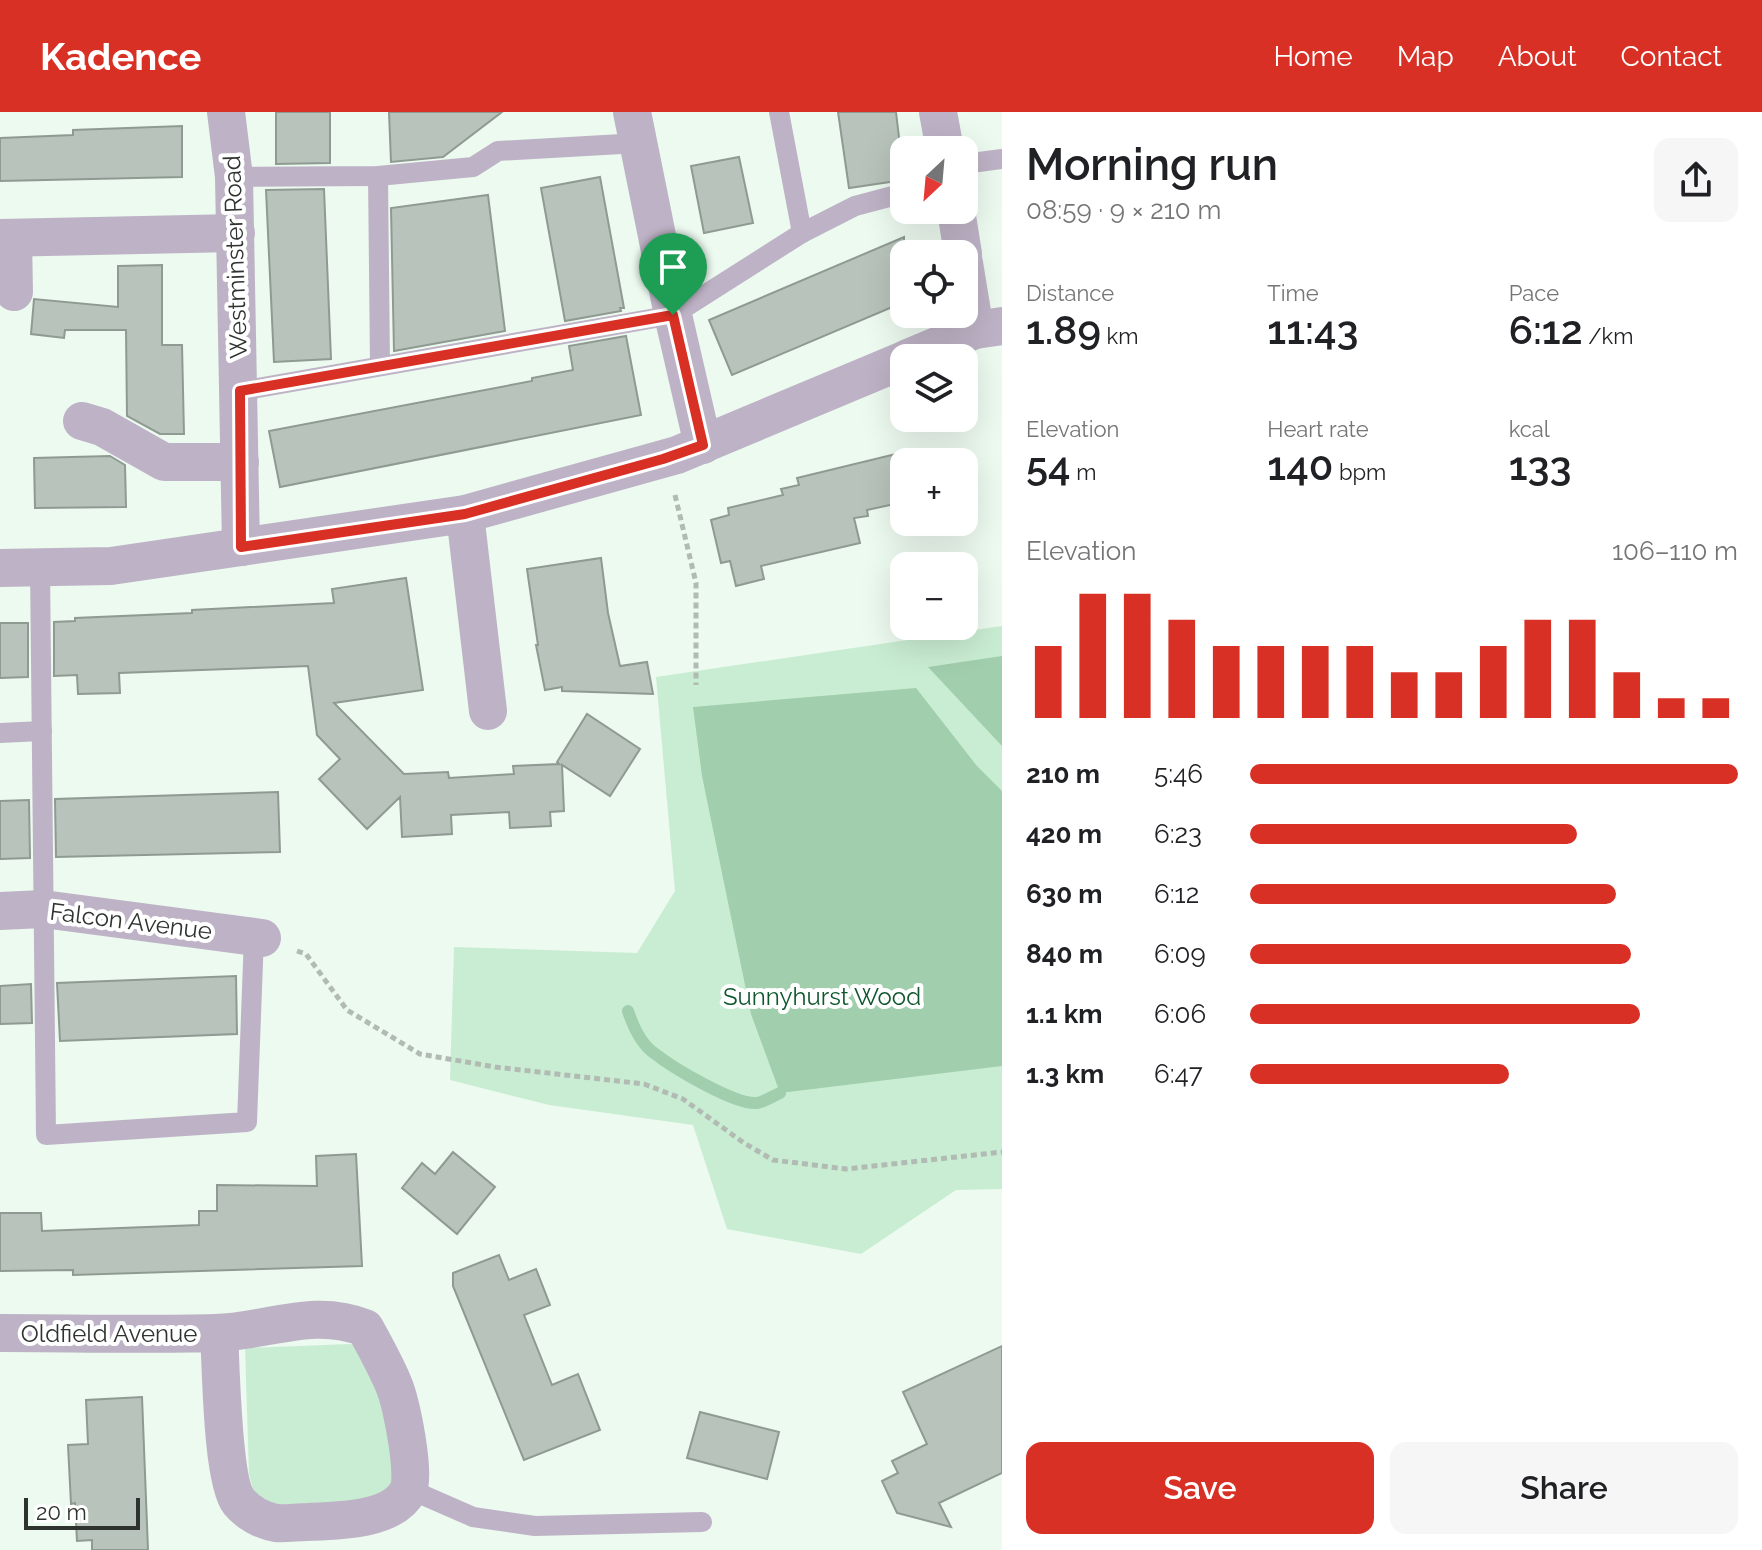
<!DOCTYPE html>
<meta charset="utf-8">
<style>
:root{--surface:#fff;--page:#f6f6f6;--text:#202124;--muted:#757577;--accent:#d93025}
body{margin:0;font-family:Raleway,sans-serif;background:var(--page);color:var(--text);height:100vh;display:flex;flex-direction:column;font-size:30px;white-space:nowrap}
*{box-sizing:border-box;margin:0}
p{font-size:26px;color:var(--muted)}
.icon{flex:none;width:44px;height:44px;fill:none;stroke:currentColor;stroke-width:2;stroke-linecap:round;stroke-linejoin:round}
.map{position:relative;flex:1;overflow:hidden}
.details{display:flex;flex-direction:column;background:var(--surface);width:760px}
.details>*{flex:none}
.needle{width:52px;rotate:206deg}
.buttons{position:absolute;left:890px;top:24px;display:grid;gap:16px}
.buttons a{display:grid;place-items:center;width:88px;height:88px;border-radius:16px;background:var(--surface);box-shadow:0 8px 32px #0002;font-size:40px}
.scale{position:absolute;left:24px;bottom:20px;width:116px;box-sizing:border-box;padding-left:8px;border:4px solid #2f3330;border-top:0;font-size:22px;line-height:28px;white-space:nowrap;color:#2f3330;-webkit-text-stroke:6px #fff;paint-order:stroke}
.pin{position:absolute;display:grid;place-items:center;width:68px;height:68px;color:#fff;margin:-82px -34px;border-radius:50% 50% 50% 0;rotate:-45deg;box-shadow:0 0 8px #0007}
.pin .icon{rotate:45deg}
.round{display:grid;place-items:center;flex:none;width:84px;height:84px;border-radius:16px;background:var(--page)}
.headline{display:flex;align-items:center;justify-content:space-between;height:136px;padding:0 24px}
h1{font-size:44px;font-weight:600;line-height:60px}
.figures{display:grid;grid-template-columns:repeat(3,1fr);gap:12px;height:136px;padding:8px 24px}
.figures div{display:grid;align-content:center}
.figures b{font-size:40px;font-weight:600}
.figures small{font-size:22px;font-weight:400}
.figures p{font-size:22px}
.chart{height:224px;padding:16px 24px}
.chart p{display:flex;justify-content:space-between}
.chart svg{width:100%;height:144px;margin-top:8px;stroke:var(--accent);stroke-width:6}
.primary-button{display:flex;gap:16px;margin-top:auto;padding:16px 24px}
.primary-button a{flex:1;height:92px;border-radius:16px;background:var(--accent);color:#fff;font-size:32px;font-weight:600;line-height:92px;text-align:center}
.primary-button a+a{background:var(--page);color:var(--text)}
ul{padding:0 24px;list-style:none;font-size:26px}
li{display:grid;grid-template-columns:128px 96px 1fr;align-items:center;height:60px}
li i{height:20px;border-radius:10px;background:var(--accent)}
header{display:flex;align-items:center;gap:48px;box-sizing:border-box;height:112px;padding:0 40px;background:var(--accent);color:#fff}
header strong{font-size:38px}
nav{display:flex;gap:44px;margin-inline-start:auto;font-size:28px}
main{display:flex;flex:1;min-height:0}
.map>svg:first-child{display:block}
.green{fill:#c9edd2}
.water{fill:#a1cead}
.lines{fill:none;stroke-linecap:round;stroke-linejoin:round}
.stream{stroke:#a1cead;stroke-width:12}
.building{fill:#b8c4bb;stroke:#8f9a92;stroke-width:2}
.path{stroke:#b1bbb4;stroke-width:5;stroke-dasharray:6 4;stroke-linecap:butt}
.service{stroke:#beb3c6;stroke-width:20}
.minor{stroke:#beb3c6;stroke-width:38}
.route-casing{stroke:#fff;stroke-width:16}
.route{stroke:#d93025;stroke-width:10}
.labels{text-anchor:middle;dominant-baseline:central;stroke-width:8;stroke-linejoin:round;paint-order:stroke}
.street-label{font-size:24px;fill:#2f3330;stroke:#fff}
.park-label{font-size:24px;fill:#11572e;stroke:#fff}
</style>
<header>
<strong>Kadence</strong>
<nav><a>Home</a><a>Map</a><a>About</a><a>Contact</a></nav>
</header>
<main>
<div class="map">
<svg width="1002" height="1438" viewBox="0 0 1002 1438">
<rect width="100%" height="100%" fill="#edfaf0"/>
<g class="green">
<path d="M1002,514V1077L956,1078L861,1142L727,1117L693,1013L549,993L450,968L454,835L637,841L675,779L656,565Z"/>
<path d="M351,1232L364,1234L374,1251L397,1360L386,1382L360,1391L279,1397L254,1381L249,1362L245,1236Z"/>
</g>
<g class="water">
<path d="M1002,544V634L928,555Z"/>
<path d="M916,576L977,654L1002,679V954L780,981L751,902L702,664L693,595Z"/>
</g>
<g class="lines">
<path class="stream" d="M628,899C633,914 641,932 654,941C673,956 735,993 757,991C764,990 773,984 780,981"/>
</g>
<g class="building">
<path d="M276,0H330V51L276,52Z"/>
<path d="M389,0H502L443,45L391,50Z"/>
<path d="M838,0H896L904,68L849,76Z"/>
<path d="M182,14V65L0,69V26L73,23V18Z"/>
<path d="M739,45L753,111L704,121L691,54Z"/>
<path d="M600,65L624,196H620L621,199L565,209L541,76Z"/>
<path d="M324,77L331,247L274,250L266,78Z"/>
<path d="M488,83L505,219L394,239L391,96Z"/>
<path d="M904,125V190L732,263L709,208Z"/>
<path d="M162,153V233H182L184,322H160L127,304L126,218H65L64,226L31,222L34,187L118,195V154Z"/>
<path d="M626,224L641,303L280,375L269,319L532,269V266L573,258L569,234Z"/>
<path d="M904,340V390L867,398L868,404L854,406L860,431L761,454L764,467L736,474L730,449L721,451L711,408L729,403L728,396L783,383L781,377L799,373L797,366Z"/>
<path d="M110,344L125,353L126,395L35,396L34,346Z"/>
<path d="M601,446L608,501L620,554L647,550L653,582L562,579V575L545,578L536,533H538L527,457Z"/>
<path d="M406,466L423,578L334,591L404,662L448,660L449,666L514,662L513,654L559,652L557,650L587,602L640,637L610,684L562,653L564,699L550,700L551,714L510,716L509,700L451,703L452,722L402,725L400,685L367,717L319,667L340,647L317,623L308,554L119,561L120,581L78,582L77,563L54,564V510L75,509V506L192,501V498L334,491L332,477Z"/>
<path d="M0,511H28V565L0,566Z"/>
<path d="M278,680L280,740L56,745L55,687Z"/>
<path d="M29,688L30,746L0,747V689Z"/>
<path d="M236,864L237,922L60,929L57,871Z"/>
<path d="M31,872L32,911L0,912V874Z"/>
<path d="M453,1040L495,1075L457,1122L402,1076L422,1051L435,1062Z"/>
<path d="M356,1042L362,1154L73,1163V1158L0,1159V1101H41L42,1119L199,1113V1099H217V1073L317,1074L316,1044Z"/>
<path d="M499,1143L509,1168L536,1157L550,1193L524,1203L552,1273L578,1262L600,1318L524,1348L453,1174V1161Z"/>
<path d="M1002,1234V1361L939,1391L951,1415L897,1401L882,1369L898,1361L892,1349L927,1332L903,1280Z"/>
<path d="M142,1285L148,1438H92V1428L77,1429L75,1391L71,1392L68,1333L88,1332L86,1288Z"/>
<path d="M700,1300L779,1320L767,1367L687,1346Z"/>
</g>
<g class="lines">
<g class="path">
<path d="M675,383L696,471V573"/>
<path d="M297,839L306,842L347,898L420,942L495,955L644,972L683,987L744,1031L773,1048L846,1057L1002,1040"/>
</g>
<g class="service">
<path d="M779,0L802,121"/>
<path d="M964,52L1002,47"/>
<path d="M378,64L380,253"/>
<path d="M234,65L378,64L473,55L498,39L639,31"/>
<path d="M240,279L673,203L802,121L855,94L904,81"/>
<path d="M40,455L46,1023L247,1010L254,824"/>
<path d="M0,621L42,619"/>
<path d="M409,1377L473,1405L535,1414L702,1410"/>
</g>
<g class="minor">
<path d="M226,0L234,65L241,435"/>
<path d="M632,0L673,203L703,333"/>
<path d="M938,0L945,38"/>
<path d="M956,98L963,142"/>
<path d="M0,126L236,121"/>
<path d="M13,126L14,180"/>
<path d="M964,151L975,218"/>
<path d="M908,246L975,218L1002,214"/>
<path d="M82,309L102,315L164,350H240"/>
<path d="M465,402L488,599"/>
<path d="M0,456L111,454L465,402L677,343L904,248"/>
<path d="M0,799L43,797L262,826"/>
<path d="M0,1221C71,1221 143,1223 215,1221C267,1220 313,1195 365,1216C375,1234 385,1252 393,1271C401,1289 416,1362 408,1379C393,1409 335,1409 307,1410C297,1410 285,1412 276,1411C263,1409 248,1401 239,1390C222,1369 221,1253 219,1221"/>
</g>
</g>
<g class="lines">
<g class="route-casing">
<path id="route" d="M673,203L703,333L663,347L465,402L241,435L240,279Z"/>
</g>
<use href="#route" class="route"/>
</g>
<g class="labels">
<g class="street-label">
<text transform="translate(235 145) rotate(-92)">Westminster Road</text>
<text transform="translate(131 809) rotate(7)">Falcon Avenue</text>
<text x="109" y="1221">Oldfield Avenue</text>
</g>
<g class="park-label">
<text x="822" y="884">Sunnyhurst Wood</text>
</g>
</g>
</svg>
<div class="buttons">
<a><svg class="needle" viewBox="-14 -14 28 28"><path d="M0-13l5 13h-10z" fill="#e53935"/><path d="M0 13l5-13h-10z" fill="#757577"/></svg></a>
<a><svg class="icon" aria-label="locate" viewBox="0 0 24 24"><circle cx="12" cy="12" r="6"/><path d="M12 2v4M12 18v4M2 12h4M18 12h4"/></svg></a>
<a><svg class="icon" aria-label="layers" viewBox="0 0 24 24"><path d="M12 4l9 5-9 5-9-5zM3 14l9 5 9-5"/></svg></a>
<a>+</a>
<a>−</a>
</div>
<div class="scale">20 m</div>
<div class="pin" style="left:673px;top:203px;background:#1e9e55"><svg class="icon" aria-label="arrive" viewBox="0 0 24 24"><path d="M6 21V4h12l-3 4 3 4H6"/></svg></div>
</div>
<section class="details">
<div class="headline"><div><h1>Morning run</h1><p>08:59 · 9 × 210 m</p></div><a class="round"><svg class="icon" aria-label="share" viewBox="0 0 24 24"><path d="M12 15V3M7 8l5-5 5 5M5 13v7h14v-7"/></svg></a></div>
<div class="figures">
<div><p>Distance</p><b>1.89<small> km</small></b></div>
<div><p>Time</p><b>11:43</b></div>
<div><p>Pace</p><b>6:12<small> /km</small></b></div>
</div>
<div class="figures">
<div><p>Elevation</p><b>54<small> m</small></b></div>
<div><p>Heart rate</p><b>140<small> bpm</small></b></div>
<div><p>kcal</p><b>133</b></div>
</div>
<div class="chart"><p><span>Elevation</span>106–110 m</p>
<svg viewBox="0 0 160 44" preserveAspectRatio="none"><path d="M5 44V22M15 44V6M25 44V6M35 44V14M45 44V22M55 44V22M65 44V22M75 44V22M85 44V30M95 44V30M105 44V22M115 44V14M125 44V14M135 44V30M145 44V38M155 44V38"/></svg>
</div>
<ul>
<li><b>210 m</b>5:46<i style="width:100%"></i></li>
<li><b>420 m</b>6:23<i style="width:67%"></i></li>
<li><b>630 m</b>6:12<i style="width:75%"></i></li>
<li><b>840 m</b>6:09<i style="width:78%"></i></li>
<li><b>1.1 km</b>6:06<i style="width:80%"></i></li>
<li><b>1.3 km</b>6:47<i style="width:53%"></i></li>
</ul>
<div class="primary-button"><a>Save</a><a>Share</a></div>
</section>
</main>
